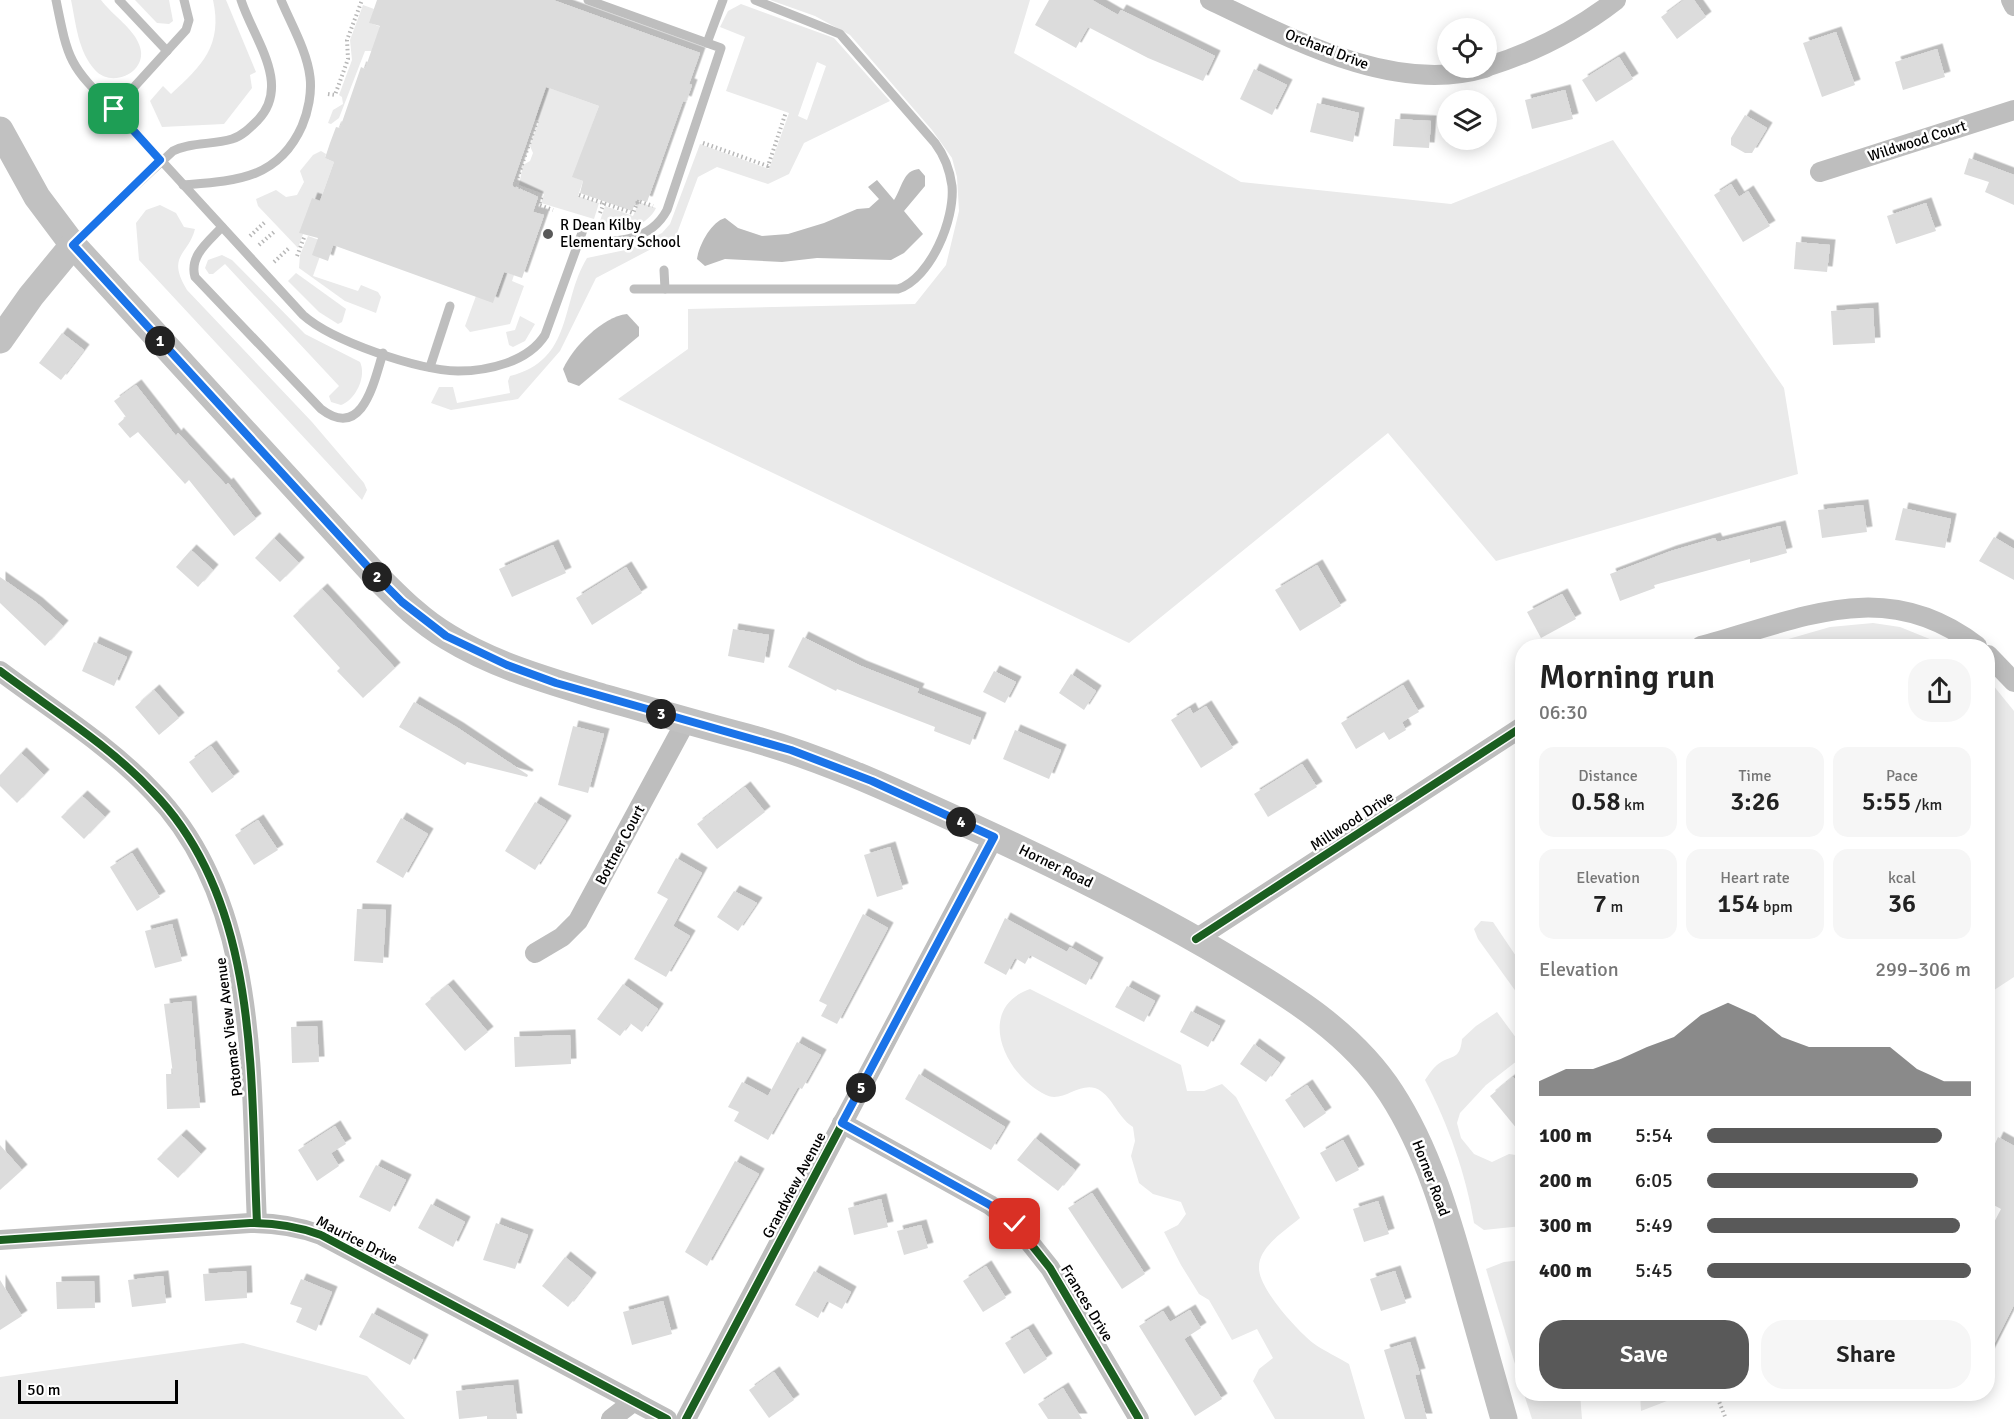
<!DOCTYPE html>
<meta charset="utf-8">
<style>
:root{--surface:#fff;--page:#f6f6f6;--text:#222;--muted:#767676;--accent:#595959}
body{margin:0;font-family:Signika,sans-serif;background:var(--page);color:var(--text);height:100vh;display:flex;flex-direction:column;font-size:22px;white-space:nowrap}
*{box-sizing:border-box;margin:0}
p{font-size:20px;color:var(--muted)}
.icon{flex:none;width:33px;height:33px;fill:none;stroke:currentColor;stroke-width:2;stroke-linecap:round;stroke-linejoin:round}
.map{position:relative;flex:1;overflow:hidden}
.panel{position:absolute;left:1515px;top:639px;width:480px;height:762px;display:flex;flex-direction:column;background:var(--surface);border-radius:24px;box-shadow:0 3px 15px #0003}
.panel>*{flex:none}
.controls{position:absolute;left:1437px;top:18px;display:grid;gap:12px}
.controls a{display:grid;place-items:center;width:60px;height:60px;border-radius:50%;background:var(--surface);box-shadow:0 3px 15px #0003;font-size:30px}
.scale{position:absolute;left:18px;bottom:15px;width:160px;box-sizing:border-box;padding-left:6px;border:3px solid #000;border-top:0;font-size:16px;line-height:21px;white-space:nowrap;color:#000;-webkit-text-stroke:4px #fff;paint-order:stroke}
.pin{position:absolute;display:grid;place-items:center;width:51px;height:51px;color:#fff;margin:-26px;border-radius:12px;box-shadow:0 3px 9px #0006}
.km{position:absolute;width:30px;height:30px;margin:-15px;border-radius:50%;background:#222;color:#fff;font-size:16px;line-height:30px;text-align:center}
.round{display:grid;place-items:center;flex:none;width:63px;height:63px;border-radius:24px;background:var(--page)}
.summary{display:flex;align-items:center;justify-content:space-between;height:102px;padding:0 24px}
h1{font-size:33px;font-weight:600;line-height:45px}
.figures{display:grid;grid-template-columns:repeat(3,1fr);gap:9px;height:102px;padding:6px 24px}
.figures div{display:grid;align-content:center;border-radius:15px;background:var(--page);text-align:center}
.figures b{font-size:26px;font-weight:600}
.figures small{font-size:16px;font-weight:400}
.figures p{font-size:16px}
.chart{height:168px;padding:12px 24px}
.chart p{display:flex;justify-content:space-between}
.chart svg{width:100%;height:108px;margin-top:6px;fill:var(--accent);opacity:.7}
.primary-button{display:flex;gap:12px;margin-top:auto;padding:12px 24px}
.primary-button a{flex:1;height:69px;border-radius:24px;background:var(--accent);color:#fff;font-size:24px;font-weight:600;line-height:69px;text-align:center}
.primary-button a+a{background:var(--page);color:var(--text)}
ul{padding:0 24px;list-style:none;font-size:20px}
li{display:grid;grid-template-columns:96px 72px 1fr;align-items:center;height:45px}
li i{height:15px;border-radius:8px;background:var(--accent)}
.map>svg:first-child{display:block}
.green{fill:#eaeaea;fill-rule:evenodd}
.water{fill:#bcbcbc}
.building{fill:#dcdcdc;filter:url(#shadow)}
.lines{fill:none;stroke-linecap:round;stroke-linejoin:round}
.path{stroke:#b8b8b8;stroke-width:4;stroke-dasharray:1.5 3;stroke-linecap:butt}
.lane{stroke:#bebebe;stroke-width:9}
.street{stroke:#bebebe;stroke-width:20}
.secondary{stroke:#c1c1c1;stroke-width:27}
.cycleway-casing{stroke:#fff;stroke-width:11}
.cycleway{stroke:#1b5e20;stroke-width:8}
.route-casing{stroke:#fff;stroke-width:12}
.route{stroke:#1a73e8;stroke-width:8}
.poi-dot{fill:#595959;stroke:#fff;stroke-width:2}
.labels{text-anchor:middle;dominant-baseline:central;stroke-width:5;stroke-linejoin:round;paint-order:stroke}
.street-label{font-size:15px;fill:#000;stroke:#fff}
.poi-label{font-size:15px;fill:#000;stroke:#fff;text-anchor:start}
</style>
<div class="map">
<svg width="2014" height="1419" viewBox="0 0 2014 1419">
<defs>
<filter id="shadow"><feDropShadow dx="5.5" dy="-5.5" stdDeviation="0" flood-color="#0004"/></filter>
</defs>
<rect width="100%" height="100%" fill="#fff"/>
<g class="green">
<path d="M71,0H101C112,15 135,29 140,47C148,72 112,89 95,70C78,51 76,24 71,0Z"/>
<path d="M135,0H169L173,21L169,24L157,23Z"/>
<path d="M213,0H226L256,72L250,75L252,88L224,124L162,127L150,101L163,86L171,94C202,66 223,45 213,0Z"/>
<path d="M770,0H1030L1014,53L1241,182L1451,204L1613,140L1784,388L1798,474L1496,561L1388,433L1129,643L618,399L688,349V309L915,304L946,265L959,211L957,177L952,158L932,130L850,35L815,16Z"/>
<path d="M741,4L834,38L890,101L804,143L789,174L768,184L717,167L698,177L676,236L596,278L560,351L518,399L451,410L431,403L439,387H453L457,403L510,393L508,381L510,376C574,360 560,302 587,258L630,249L662,233L670,224L700,144L769,169L789,113L726,91L745,37L720,27L728,11ZM817,62L826,66L807,120L798,116Z"/>
<path d="M363,5L374,9L370,23L447,51H365L339,118L331,124L328,123L333,110L343,104L342,97L339,95L352,60L350,40Z"/>
<path d="M464,57L599,106L573,177L583,181L578,196L599,203L594,219L541,203L544,194L519,185L523,165L530,161L533,153L530,146L539,121L535,119L538,111Z"/>
<path d="M321,151L326,154L325,158L334,162L320,201L312,199L300,233L303,234L298,248L258,206L256,199L276,190L286,197L297,195L304,182L300,171L313,155Z"/>
<path d="M639,202L656,208C646,228 618,235 598,227L605,206L633,216Z"/>
<path d="M160,205L176,213L184,227L195,229C188,256 166,255 187,290L312,422L364,483L367,490L362,500L139,260L136,223L146,210Z"/>
<path d="M308,236L325,242L313,276L358,291L361,285L378,292L381,297L376,313L345,301L299,268L300,255Z"/>
<path d="M222,255L232,260L305,334L360,362C367,377 355,400 341,405L331,402L329,396L339,386L225,264L213,274H209L205,268L208,260Z"/>
<path d="M504,272L514,275L512,281L524,286L510,324L470,332L465,326L476,296L493,302Z"/>
<path d="M296,273L346,309L342,322L338,324L319,312L288,281Z"/>
<path d="M520,316L535,324L525,341L513,347L509,345L506,332L515,330Z"/>
<path d="M1873,623L1900,627L1947,646H1764L1830,627Z"/>
<path d="M1988,679L2014,711V977L1988,994Z"/>
<path d="M1481,921L1493,922L1522,965V1000L1478,939L1474,929Z"/>
<path d="M1030,989L1181,1065L1187,1091H1204L1222,1084L1236,1097L1300,1218C1286,1230 1258,1247 1259,1268C1259,1289 1297,1330 1313,1343C1324,1351 1338,1357 1349,1364L1365,1419H1275L1253,1381L1259,1369L1273,1358L1257,1329L1232,1340L1209,1300L1199,1294L1181,1265L1164,1232L1178,1225L1186,1214L1181,1202L1153,1194L1139,1183L1131,1156L1135,1141L1133,1127C1116,1116 1112,1094 1095,1088C1078,1083 1062,1103 1046,1095C1005,1076 974,1009 1030,989Z"/>
<path d="M1497,1012L1522,1046V1057L1486,1085L1460,1113L1457,1123L1461,1138L1474,1154L1492,1162L1509,1154L1522,1156V1226L1484,1230L1474,1223C1466,1174 1448,1124 1425,1080C1428,1076 1432,1069 1437,1065C1450,1054 1460,1062 1462,1039L1476,1026Z"/>
<path d="M1522,1260V1387L1486,1269L1504,1262Z"/>
<path d="M243,1343L367,1376L405,1419H0V1377Z"/>
<path d="M1524,1394H1580L1582,1419H1532Z"/>
<path d="M1640,1394H1685L1641,1411Z"/>
</g>
<g class="water">
<path d="M919,169L925,176V186L904,211L923,234L904,253L891,260L817,258L782,262L725,259L705,266L697,259C699,245 711,222 725,218L738,228L762,236L788,234L824,223L857,209L869,208L879,199L868,187L877,180L894,200C902,188 903,170 919,169Z"/>
<path d="M627,314L639,327V336L579,386L568,382L563,369C573,347 602,317 627,314Z"/>
</g>
<g class="building">
<path d="M377,0H553L700,53L689,84L692,85L686,102L683,101L647,202L637,199L632,211L580,193L583,181L572,177L599,106L546,87L512,185L538,197L533,212L544,215L522,278L504,272L493,303L333,245L328,261L312,255L318,238L299,233L312,198L320,201L334,162L325,158L330,143L336,127L340,128L361,67L365,69L380,26L369,23Z"/>
<path d="M1049,0H1092L1118,15L1121,10L1215,56L1203,81L1148,58L1088,27L1076,48L1035,25Z"/>
<path d="M1684,0H1694L1706,17L1677,39L1661,17Z"/>
<path d="M1836,32L1855,85L1822,97L1803,43Z"/>
<path d="M1937,49L1945,77L1903,90L1895,62Z"/>
<path d="M1619,57L1633,79L1596,102L1582,80Z"/>
<path d="M1254,69L1287,85L1272,115L1240,99Z"/>
<path d="M1565,90L1573,119L1532,129L1525,100Z"/>
<path d="M1317,103L1359,113L1353,142L1310,132Z"/>
<path d="M1745,115L1767,128L1752,153H1745L1731,145V138Z"/>
<path d="M1395,119L1431,121L1429,148L1393,146Z"/>
<path d="M1969,158L2014,175V205L1985,192L1989,182L1964,174Z"/>
<path d="M1731,184L1739,197L1748,191L1770,226L1743,242L1714,195Z"/>
<path d="M1926,203L1936,231L1896,244L1887,216Z"/>
<path d="M1796,242L1830,245L1827,272L1794,269Z"/>
<path d="M1873,308L1875,343L1833,345L1831,311Z"/>
<path d="M62,333L84,350L61,380L39,363Z"/>
<path d="M136,385L176,436L178,433L226,485L228,483L256,519L234,536L189,480L185,484L138,432L130,438L118,424L126,417L114,401Z"/>
<path d="M1863,505L1867,532L1822,538L1818,510Z"/>
<path d="M1903,508L1951,519L1945,548L1895,540Z"/>
<path d="M1780,526L1787,553L1750,563V559L1654,585L1655,588L1620,601L1610,574L1671,551L1715,538L1717,542Z"/>
<path d="M1994,537L2014,549V580L1979,561Z"/>
<path d="M274,538L299,563L280,582L255,558Z"/>
<path d="M553,545L566,573L512,597L499,569Z"/>
<path d="M191,550L213,570L198,587L176,567Z"/>
<path d="M1317,565L1341,606L1300,631L1275,590Z"/>
<path d="M626,567L642,593L592,625L576,598Z"/>
<path d="M0,577L37,603L63,626L45,646L0,603Z"/>
<path d="M322,589L395,668L363,698L337,671L340,668L293,616Z"/>
<path d="M1562,594L1576,619L1541,638L1527,612Z"/>
<path d="M733,629L769,635L764,663L728,656Z"/>
<path d="M803,637L861,666L919,689L917,693L981,718L970,745L934,731L935,727L837,689L836,691L788,667Z"/>
<path d="M94,642L127,657L114,686L82,671Z"/>
<path d="M994,671L1016,682L1005,703L983,692Z"/>
<path d="M1071,674L1096,691L1084,710L1059,693Z"/>
<path d="M1403,685L1419,712L1402,722L1406,730L1389,740L1384,732L1356,749L1341,723Z"/>
<path d="M154,690L179,718L159,735L135,707Z"/>
<path d="M414,702L458,728L528,775L527,777L467,762L465,765L399,727Z"/>
<path d="M1206,706L1233,748L1201,768L1171,720L1190,708L1193,714Z"/>
<path d="M573,726L604,734L588,793L558,785Z"/>
<path d="M1015,730L1061,750L1049,779L1003,759Z"/>
<path d="M211,746L234,777L212,793L189,762Z"/>
<path d="M21,753L44,775L17,803L0,786V775Z"/>
<path d="M1302,764L1317,787L1268,817L1254,794Z"/>
<path d="M745,787L765,812L717,849L697,824Z"/>
<path d="M82,796L105,817L84,839L61,817Z"/>
<path d="M535,802L566,821L535,870L505,851Z"/>
<path d="M401,818L428,834L403,878L376,862Z"/>
<path d="M258,820L278,850L254,865L235,835Z"/>
<path d="M890,847L903,889L877,897L864,855Z"/>
<path d="M132,853L160,897L137,911L110,867Z"/>
<path d="M676,858L702,873L673,926L690,936L666,977L634,959L668,899L657,893Z"/>
<path d="M734,891L757,903L738,931L717,917Z"/>
<path d="M357,909L386,910L383,963L354,961Z"/>
<path d="M863,914L888,928L837,1024L821,1016L827,1005L819,1001Z"/>
<path d="M1005,918L1067,952L1070,947L1098,963L1086,985L1030,955L1025,964L1015,958L1006,975L984,963Z"/>
<path d="M172,924L182,961L155,968L145,931Z"/>
<path d="M623,984L658,1009L642,1032L630,1023L620,1036L597,1019Z"/>
<path d="M448,985L488,1032L465,1051L425,1004Z"/>
<path d="M1127,986L1155,1001L1144,1022L1115,1007Z"/>
<path d="M191,1001L200,1108L167,1109L166,1074H173L164,1004Z"/>
<path d="M1191,1011L1220,1026L1208,1047L1180,1032Z"/>
<path d="M317,1026L319,1062L292,1063L291,1027Z"/>
<path d="M570,1035L571,1064L515,1067L514,1037Z"/>
<path d="M797,1042L821,1055L802,1089L798,1087L768,1140L734,1121L739,1112L728,1107L742,1082L768,1096Z"/>
<path d="M1254,1044L1280,1063L1266,1082L1240,1064Z"/>
<path d="M919,1074L1005,1127L991,1150L905,1099Z"/>
<path d="M1513,1077L1522,1089V1135L1490,1096Z"/>
<path d="M1307,1085L1326,1113L1304,1128L1285,1100Z"/>
<path d="M335,1126L346,1144L331,1153L339,1166L317,1181L298,1150Z"/>
<path d="M181,1135L201,1154L178,1178L157,1159Z"/>
<path d="M1998,1137L2014,1146V1305L1988,1356V1234L2001,1209L1988,1202V1159Z"/>
<path d="M1035,1138L1075,1170L1058,1191L1017,1160Z"/>
<path d="M1343,1140L1359,1170L1336,1182L1320,1153Z"/>
<path d="M0,1145L22,1170L0,1190Z"/>
<path d="M735,1161L759,1174L707,1266L685,1252Z"/>
<path d="M376,1165L406,1180L390,1212L359,1197Z"/>
<path d="M1092,1193L1145,1274L1122,1289L1068,1208Z"/>
<path d="M881,1199L888,1227L854,1235L848,1208Z"/>
<path d="M1378,1201L1389,1234L1364,1242L1353,1209Z"/>
<path d="M431,1204L465,1222L453,1247L418,1228Z"/>
<path d="M496,1223L528,1235L515,1269L483,1260Z"/>
<path d="M921,1225L928,1248L904,1255L897,1231Z"/>
<path d="M565,1257L591,1278L568,1307L542,1286Z"/>
<path d="M986,1266L1006,1298L983,1312L963,1281Z"/>
<path d="M246,1271L247,1298L205,1301L203,1274Z"/>
<path d="M814,1271L851,1292L842,1309L827,1301L818,1318L795,1305Z"/>
<path d="M1395,1271L1406,1303L1381,1311L1370,1279Z"/>
<path d="M163,1276L166,1303L132,1307L128,1280Z"/>
<path d="M301,1279L332,1292L316,1331L296,1322L302,1308L290,1304Z"/>
<path d="M0,1280L22,1316L0,1330Z"/>
<path d="M94,1281L95,1308L57,1309L56,1282Z"/>
<path d="M663,1301L672,1334L632,1345L623,1312Z"/>
<path d="M1190,1310L1201,1328L1184,1339L1222,1399L1195,1416L1139,1326L1163,1311L1170,1322Z"/>
<path d="M372,1313L423,1340L410,1365L359,1337Z"/>
<path d="M1028,1329L1047,1359L1024,1374L1005,1343Z"/>
<path d="M1410,1342L1420,1374L1415,1375L1427,1419H1405L1384,1350Z"/>
<path d="M774,1372L794,1400L769,1418L749,1390Z"/>
<path d="M513,1385L517,1419H487V1416L459,1419L456,1391Z"/>
<path d="M1063,1388L1082,1419H1048L1038,1404Z"/>
</g>
<g class="lines">
<g class="path">
<path d="M328,94L335,95L348,59L347,40L362,0"/>
<path d="M537,121L515,185L542,195L539,205L553,210"/>
<path d="M703,143L768,166L786,112"/>
<path d="M579,195L633,213L638,201L653,206"/>
<path d="M600,213L604,203"/>
<path d="M250,236L265,222"/>
<path d="M259,245L274,232"/>
<path d="M297,256L305,235"/>
<path d="M274,262L289,248"/>
<path d="M1988,1208L1993,1210L1988,1221"/>
<path d="M1716,1394L1726,1419"/>
</g>
<g class="lane">
<path d="M56,0C68,60 69,66 114,109L303,315C332,341 417,370 458,371C488,371 528,362 545,335L583,230"/>
<path d="M119,0L167,51"/>
<path d="M707,43L723,0"/>
<path d="M114,109L186,30L189,20L184,0"/>
<path d="M183,185C234,181 278,180 302,126C308,112 312,93 310,77C307,51 291,24 281,0"/>
<path d="M222,227C208,242 189,256 195,277L321,409C363,441 374,381 383,353"/>
<path d="M74,243L173,151C191,142 212,145 232,139C242,136 250,128 258,120C292,84 253,38 241,0"/>
<path d="M578,243C611,242 649,244 667,210L721,48L588,0"/>
<path d="M664,270L665,289"/>
<path d="M634,289H898C931,278 955,219 952,186C950,171 944,155 935,143L840,34L755,0"/>
<path d="M430,367L450,306"/>
</g>
<g class="street">
<path d="M1210,0C1290,38 1394,95 1485,68"/>
<path d="M2011,0L2014,6"/>
<path d="M1486,67C1535,52 1576,31 1616,0"/>
<path d="M1820,172L2014,110"/>
<path d="M1701,646C1801,619 1885,575 1977,646"/>
<path d="M1988,655L2014,682"/>
<path d="M0,671C52,710 109,745 153,792C261,903 250,1079 257,1223"/>
<path d="M1196,939L1522,727"/>
<path d="M535,953L562,937L578,921L686,721"/>
<path d="M842,1123L990,1205L1015,1224L1050,1268L1139,1419"/>
<path d="M0,1240L250,1223C275,1223 297,1226 321,1235L667,1419"/>
<path d="M611,1419L634,1401"/>
<path d="M686,1419L994,837"/>
</g>
<g class="secondary">
<path d="M0,130L37,197L73,245L379,579C400,600 422,622 448,637C495,666 550,681 602,697C653,711 703,726 754,739C832,761 904,796 977,829C1064,869 1149,911 1231,960C1291,996 1352,1033 1391,1093C1428,1150 1447,1217 1465,1281C1478,1327 1491,1373 1504,1419"/>
<path d="M0,340L31,296L73,245"/>
</g>
<g class="cycleway-casing">
<g id="cycleway">
<path d="M0,671C52,710 109,745 153,792C261,903 250,1079 257,1223"/>
<path d="M1196,939L1522,727"/>
<path d="M842,1123L990,1205L1015,1224L1050,1268L1139,1419"/>
<path d="M0,1240L250,1223C275,1223 297,1226 321,1235L667,1419"/>
<path d="M686,1419L994,837"/>
</g>
</g>
<use href="#cycleway" class="cycleway"/>
</g>
<g class="lines">
<g class="route-casing">
<path id="route" d="M114,109L160,160L73,245L379,579L402,602L446,636L507,665L556,683L791,750L872,781L994,837L842,1123L990,1205L1015,1224"/>
</g>
<use href="#route" class="route"/>
</g>
<circle class="poi-dot" cx="548" cy="234" r="6"/>
<g class="labels">
<g class="street-label">
<text transform="translate(1327 49) rotate(21)">Orchard Drive</text>
<text transform="translate(1917 141) rotate(-18)">Wildwood Court</text>
<text transform="translate(1352 821) rotate(-33)">Millwood Drive</text>
<text transform="translate(620 845) rotate(-62)">Bottner Court</text>
<text transform="translate(1056 866) rotate(26)">Horner Road</text>
<text transform="translate(229 1027) rotate(-97)">Potomac View Avenue</text>
<text transform="translate(1431 1178) rotate(69)">Horner Road</text>
<text transform="translate(794 1185) rotate(-62)">Grandview Avenue</text>
<text transform="translate(357 1240) rotate(27)">Maurice Drive</text>
<text transform="translate(1087 1303) rotate(59)">Frances Drive</text>
</g>
<g class="poi-label">
<text x="560" y="225">R Dean Kilby<tspan x="560" dy="17">Elementary School</tspan></text>
</g>
</g>
</svg>
<div class="controls">
<a><svg class="icon" aria-label="locate" viewBox="0 0 24 24"><circle cx="12" cy="12" r="6"/><path d="M12 2v4M12 18v4M2 12h4M18 12h4"/></svg></a>
<a><svg class="icon" aria-label="layers" viewBox="0 0 24 24"><path d="M12 4l9 5-9 5-9-5zM3 14l9 5 9-5"/></svg></a>
</div>
<div class="scale">50 m</div>
<div class="pin" style="left:114px;top:109px;background:#1e9e55"><svg class="icon" aria-label="arrive" viewBox="0 0 24 24"><path d="M6 21V4h12l-3 4 3 4H6"/></svg></div>
<div class="pin" style="left:1015px;top:1224px;background:#d93025"><svg class="icon" aria-label="check" viewBox="0 0 24 24"><path d="M5 12l5 5 9-10"/></svg></div>
<b class="km" style="left:160px;top:341px">1</b>
<b class="km" style="left:377px;top:577px">2</b>
<b class="km" style="left:661px;top:714px">3</b>
<b class="km" style="left:961px;top:822px">4</b>
<b class="km" style="left:861px;top:1088px">5</b>
<section class="panel">
<div class="summary"><div><h1>Morning run</h1><p>06:30</p></div><a class="round"><svg class="icon" aria-label="share" viewBox="0 0 24 24"><path d="M12 15V3M7 8l5-5 5 5M5 13v7h14v-7"/></svg></a></div>
<div class="figures">
<div><p>Distance</p><b>0.58<small> km</small></b></div>
<div><p>Time</p><b>3:26</b></div>
<div><p>Pace</p><b>5:55<small> /km</small></b></div>
</div>
<div class="figures">
<div><p>Elevation</p><b>7<small> m</small></b></div>
<div><p>Heart rate</p><b>154<small> bpm</small></b></div>
<div><p>kcal</p><b>36</b></div>
</div>
<div class="chart"><p><span>Elevation</span>299–306 m</p>
<svg viewBox="0 0 160 44" preserveAspectRatio="none"><path d="M0 44V38L10 33L20 33L30 29L40 24L50 20L60 11L70 6L80 11L90 20L100 24L110 24L120 24L130 24L140 33L150 38L160 38V44z"/></svg>
</div>
<ul>
<li><b>100 m</b>5:54<i style="width:89%"></i></li>
<li><b>200 m</b>6:05<i style="width:80%"></i></li>
<li><b>300 m</b>5:49<i style="width:96%"></i></li>
<li><b>400 m</b>5:45<i style="width:100%"></i></li>
</ul>
<div class="primary-button"><a>Save</a><a>Share</a></div>
</section>
</div>
